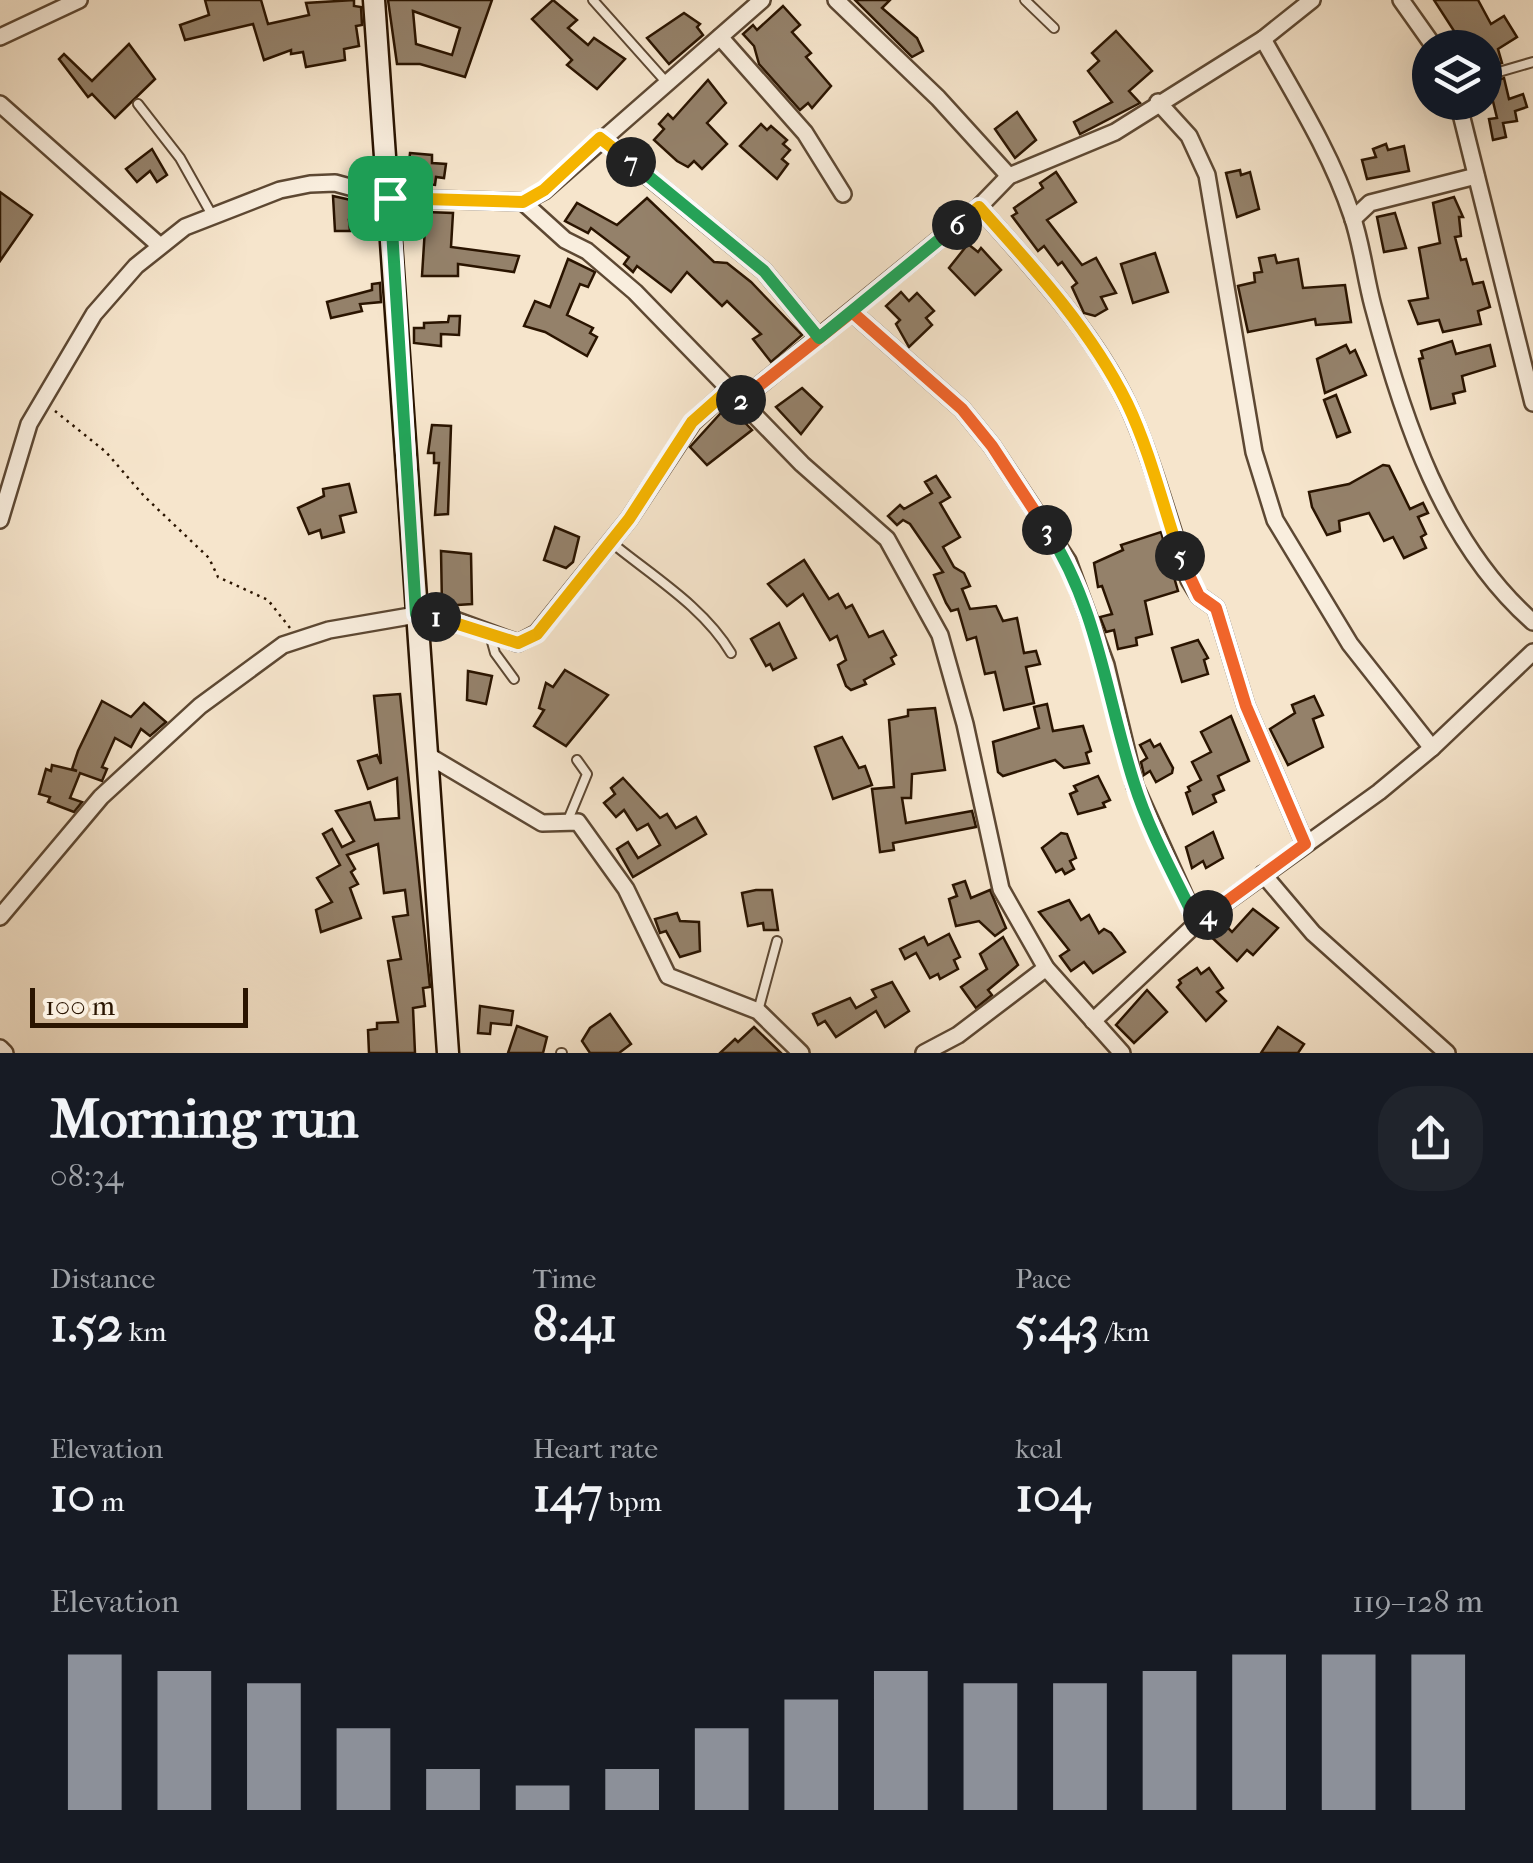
<!DOCTYPE html>
<meta charset="utf-8">
<style>
:root{--surface:#171b24;--page:#20242c;--text:#f1f3f6;--muted:#9ea1a6;--accent:#8c9099}
body{margin:0;font-family:"IM FELL French Canon",serif;background:var(--page);color:var(--text);height:100vh;display:flex;flex-direction:column;font-size:38px;white-space:nowrap}
*{box-sizing:border-box;margin:0}
p{font-size:32px;color:var(--muted)}
.icon{flex:none;width:55px;height:55px;fill:none;stroke:currentColor;stroke-width:2;stroke-linecap:round;stroke-linejoin:round}
.map{position:relative;height:1053px;overflow:hidden}
.side{display:flex;flex-direction:column;background:var(--surface);flex:1}
.side>*{flex:none}
.tools{position:absolute;left:1412px;top:30px;display:grid;gap:20px}
.tools a{display:grid;place-items:center;width:90px;height:90px;border-radius:50%;background:var(--surface);box-shadow:0 10px 40px #0002;font-size:50px}
.scale{position:absolute;left:30px;bottom:25px;width:218px;box-sizing:border-box;padding-left:10px;border:5px solid #2a1400;border-top:0;font-size:28px;line-height:35px;white-space:nowrap;color:#2a1400;-webkit-text-stroke:8px #f9eede;paint-order:stroke}
.pin{position:absolute;display:grid;place-items:center;width:85px;height:85px;color:#fff;margin:-42px;border-radius:20px;box-shadow:0 5px 15px #0006}
.km{position:absolute;width:50px;height:50px;margin:-25px;border-radius:50%;background:#222;color:#fff;font-size:28px;line-height:50px;text-align:center}
.round{display:grid;place-items:center;flex:none;width:105px;height:105px;border-radius:40px;background:var(--page)}
.summary{display:flex;align-items:center;justify-content:space-between;height:170px;padding:0 50px}
h1{font-size:55px;font-weight:800;line-height:75px}
.stats{display:grid;grid-template-columns:repeat(3,1fr);gap:15px;height:170px;padding:10px 50px}
.stats div{display:grid;align-content:center}
.stats b{font-size:50px;font-weight:800}
.stats small{font-size:28px;font-weight:400}
.stats p{font-size:28px}
.chart{height:280px;padding:20px 50px}
.chart p{display:flex;justify-content:space-between}
.chart svg{width:100%;height:180px;margin-top:10px;stroke:var(--accent);stroke-width:6}
.map>svg:first-child{display:block}
.building{fill:#94816a;stroke:#2a1400;stroke-width:2.5;fill-rule:evenodd}
.lines{fill:none;stroke-linecap:round;stroke-linejoin:round}
.lane-casing{stroke:#5d4833;stroke-width:12}
.street-casing{stroke:#5d4833;stroke-width:20}
.secondary-casing{stroke:#2a1400;stroke-width:25}
.path{stroke:#2a1400;stroke-width:2.5;stroke-dasharray:2.5 5;stroke-linecap:butt}
.lane{stroke:#f9eede;stroke-width:8}
.street{stroke:#f9eede;stroke-width:15}
.secondary{stroke:#f9eede;stroke-width:20}
.split-1-casing{stroke:#fff;stroke-width:20}
.split-2-casing{stroke:#fff;stroke-width:20}
.split-3-casing{stroke:#fff;stroke-width:20}
.split-4-casing{stroke:#fff;stroke-width:20}
.split-5-casing{stroke:#fff;stroke-width:20}
.split-6-casing{stroke:#fff;stroke-width:20}
.split-7-casing{stroke:#fff;stroke-width:20}
.split-8-casing{stroke:#fff;stroke-width:20}
.split-1{stroke:#22a559;stroke-width:12}
.split-2{stroke:#f5b400;stroke-width:12}
.split-3{stroke:#f0652b;stroke-width:12}
.split-4{stroke:#22a559;stroke-width:12}
.split-5{stroke:#f0652b;stroke-width:12}
.split-6{stroke:#f5b400;stroke-width:12}
.split-7{stroke:#22a559;stroke-width:12}
.split-8{stroke:#f5b400;stroke-width:12}
</style>
<div class="map">
<svg width="1533" height="1053" viewBox="0 0 1533 1053">
<rect width="100%" height="100%" fill="#f6e5cc"/>
<filter id="stains"><feTurbulence type="fractalNoise" baseFrequency=".002" numOctaves="4"/><feColorMatrix values="0 0 0 0 .2 0 0 0 0 .09 0 0 0 0 .02 0 0 0 .5 -.17"/></filter>
<radialGradient id="worn" r=".72"><stop offset=".6" stop-color="#630" stop-opacity="0"/><stop offset="1" stop-color="#630" stop-opacity=".3"/></radialGradient>
<g class="building">
<path d="M205,0H261L268,24L309,15L306,3L354,0V6L361,7L362,25L356,26L359,46L344,49L345,60L306,67L303,52L291,54V50L264,60L253,24L185,40L180,25L209,15Z"/>
<path d="M388,0H492L465,77L420,64H397ZM413,11L460,28L452,55L416,44Z"/>
<path d="M553,0L577,20L568,28L588,45L594,38L625,59L597,89L567,65L572,60L532,19Z"/>
<path d="M855,0H890L882,8L917,38L923,51L912,57Z"/>
<path d="M1434,0H1478L1491,24L1504,16L1517,37L1498,49L1502,63L1487,68L1485,48H1465Z"/>
<path d="M783,6L800,25L792,32L811,53L806,57L831,86L812,108L808,103L800,110L759,64L754,46L743,34L753,25L757,30Z"/>
<path d="M684,13L700,24L697,27L703,35L669,64L647,38Z"/>
<path d="M1116,31L1152,71L1129,91L1140,103L1080,134L1074,122L1112,102L1088,71L1099,61L1092,53Z"/>
<path d="M129,44L155,79L115,118L92,94L88,97L59,59L64,54L92,81Z"/>
<path d="M1504,78L1509,99L1523,94L1527,107L1515,111L1517,121L1503,123L1506,137L1493,140L1489,119L1497,118L1490,89L1492,82Z"/>
<path d="M708,80L726,103L707,123L727,144L702,169L694,161L688,167L677,161L654,140L664,129L659,124L668,114L673,119Z"/>
<path d="M1017,112L1036,140L1015,158L995,129Z"/>
<path d="M761,124L767,130L771,126L787,140L783,144L790,150L782,159L788,164L777,179L740,146Z"/>
<path d="M1386,144L1388,150L1404,146L1409,171L1367,179L1362,160L1376,157L1373,149Z"/>
<path d="M152,149L167,175L157,182L150,171L137,182L126,169Z"/>
<path d="M410,153L432,155V163L446,164L444,178L436,177L435,185L407,182Z"/>
<path d="M1240,170L1241,175L1250,172L1259,209L1237,217L1226,173Z"/>
<path d="M1056,172L1076,202L1047,220L1082,265L1096,258L1116,293L1101,297L1107,309L1095,316L1084,313L1072,287L1077,283L1062,262L1058,265L1044,246L1038,251L1012,216L1017,213L1014,208L1043,188L1040,183Z"/>
<path d="M0,192L32,215L0,261Z"/>
<path d="M333,196L369,204L370,220H349L350,231H335Z"/>
<path d="M1454,197L1463,217H1459L1461,236L1455,237L1461,260L1466,259L1473,284L1483,282L1490,307L1478,311L1481,324L1443,332L1439,320L1418,324L1409,301L1428,298L1419,248L1440,243L1433,203Z"/>
<path d="M647,198L714,262L727,263L751,282L802,335L771,362L753,339L761,334L727,301L722,306L687,272L671,292L637,266L633,272L624,264L629,257L591,228L588,233L565,221L577,203L617,225Z"/>
<path d="M426,212L453,213L451,247L519,256L514,272L458,264V276H422Z"/>
<path d="M1395,213L1406,248L1384,252L1377,217Z"/>
<path d="M968,244L978,252L981,248L1001,270L975,295L949,268Z"/>
<path d="M1155,253L1168,292L1133,303L1121,264Z"/>
<path d="M1275,255L1277,263L1298,259L1303,288L1345,285L1351,322L1316,325L1315,319L1248,332L1238,286L1255,282L1254,273L1262,272L1259,258Z"/>
<path d="M568,259L595,272L588,287L580,284L567,315L593,328L590,333L597,337L587,356L545,332L524,326L535,301L550,307Z"/>
<path d="M380,283L381,302L360,304L362,311L331,318L327,302L372,290V284Z"/>
<path d="M901,292L909,301L917,293L934,311L926,318L932,325L909,347L896,324L900,320L886,306Z"/>
<path d="M449,316H460L459,335L441,334V346L414,343V328H424V323L448,322Z"/>
<path d="M1452,341L1456,354L1490,345L1495,366L1462,376L1465,391L1453,394L1455,403L1431,409L1419,359L1423,358L1421,351Z"/>
<path d="M1346,345L1350,353L1355,350L1366,375L1325,393L1317,359Z"/>
<path d="M802,388L822,407L801,434L776,407Z"/>
<path d="M1336,395L1350,432L1337,437L1324,400Z"/>
<path d="M728,405L752,430L707,465L690,447Z"/>
<path d="M432,425L451,426L448,514L435,515L439,463H434V453H428Z"/>
<path d="M1383,465L1389,466L1410,509L1423,503L1428,513L1418,517L1426,534L1421,537L1426,548L1404,558L1393,537L1384,541L1369,513L1339,521L1340,531L1327,535L1312,507L1309,492L1349,484Z"/>
<path d="M936,476L950,497L940,503L960,537L943,547L954,567L964,573L970,586L962,589L970,609L996,606L1003,621L1017,618L1024,653L1036,651L1040,664L1026,667L1034,703L1004,710L995,672L985,674L976,637L967,640L958,609L951,611L946,603L934,575L943,572L910,524L903,520L897,525L888,516L900,505L904,509L932,493L925,482Z"/>
<path d="M349,484L356,512L340,516L344,532L322,538L320,530L309,534L298,508L324,496L323,489Z"/>
<path d="M555,527L579,537L573,562L566,568L544,560Z"/>
<path d="M1161,532L1178,591L1145,601L1152,634L1136,638L1137,645L1118,649L1114,630L1106,632L1100,617L1112,614L1102,586L1098,587L1094,563L1123,550L1121,545Z"/>
<path d="M441,551L471,554L472,604L442,606Z"/>
<path d="M804,560L829,599L838,594L846,608L852,605L869,637L883,631L896,655L891,658L894,664L864,680L866,684L851,690L846,686L838,665L846,660L837,636L830,640L803,594L787,606L768,584Z"/>
<path d="M779,623L796,658L773,670L770,664L766,666L751,639Z"/>
<path d="M1198,640L1208,658L1204,660L1208,674L1182,682L1172,648Z"/>
<path d="M565,670L608,695L566,746L534,726L544,710L539,708L546,683L553,687Z"/>
<path d="M468,671L492,676L486,704L467,700Z"/>
<path d="M400,694L430,987L423,988L425,1006L413,1008L415,1053H369L368,1030L377,1029V1023L398,1022L388,961L401,959L393,917L408,915L405,890L384,893L378,844L347,855L355,869L351,872L358,884L350,888L361,918L321,932L316,910L332,902L317,878L340,865L323,834L332,829L342,847L354,841L336,811L370,802L375,820L399,818L397,778L368,789L358,761L377,755L381,764L374,696Z"/>
<path d="M1314,696L1323,715L1313,719L1323,747L1288,765L1270,729L1295,713L1292,705Z"/>
<path d="M102,701L131,717L144,703L166,722L150,736L141,729L131,747L115,738L102,767L107,769L102,781L80,773L70,798L82,802L74,812L48,802L50,797L39,794L46,769L51,771L52,765L77,771L72,769L78,751Z"/>
<path d="M1047,704L1053,731L1083,726L1091,751L1086,753L1089,763L1064,768L1055,760L1003,776L998,772L993,742L1039,728L1034,707Z"/>
<path d="M935,708L945,770L912,774L911,798H902L906,823L972,811L976,827L893,843L894,850L880,852L872,789L894,787L889,720L908,716V710Z"/>
<path d="M1231,716L1249,761L1218,776L1224,790L1213,795L1216,802L1193,814L1186,793L1190,791L1188,787L1201,780L1192,762L1211,752L1201,732Z"/>
<path d="M842,737L859,768L865,766L872,785L833,799L815,747Z"/>
<path d="M1150,740L1154,747L1160,744L1173,768L1172,773L1156,782L1150,771L1144,775L1141,762L1147,758L1140,745Z"/>
<path d="M1098,776L1110,800L1103,803L1105,807L1078,814L1070,794L1077,791L1074,786Z"/>
<path d="M623,778L660,818L667,814L676,828L696,817L706,834L633,877L617,849L628,842L638,858L660,845L648,824L637,830L624,810L616,817L604,803L615,794L611,788Z"/>
<path d="M1213,832L1223,858L1206,868L1203,861L1192,868L1186,847Z"/>
<path d="M1061,833L1067,834L1076,858L1070,861L1074,869L1065,874L1062,869L1056,872L1042,848Z"/>
<path d="M965,881L971,898L990,890L1006,928L995,936L979,921L956,926L949,899L957,896L953,885Z"/>
<path d="M756,890H772L778,930H764L763,923L748,926L742,893Z"/>
<path d="M1069,900L1081,920L1089,915L1099,933L1104,929L1111,933L1125,952L1093,973L1084,962L1071,971L1060,956L1069,950L1039,912Z"/>
<path d="M1253,909L1278,928L1253,955L1247,950L1237,961L1205,931L1220,920L1232,932Z"/>
<path d="M677,913L680,921L699,922L700,951L680,957L666,931L660,933L655,919Z"/>
<path d="M949,934L960,957L954,960L958,969L940,979L938,974L930,978L916,953L905,959L900,949L924,937L928,945Z"/>
<path d="M1003,937L1018,965L988,990L992,995L976,1008L961,987L987,969L980,954Z"/>
<path d="M1197,968L1201,974L1209,968L1223,988L1217,992L1226,1001L1206,1021L1177,987L1181,983L1179,980Z"/>
<path d="M892,982L909,1011L885,1027L876,1011L836,1037L825,1021L818,1025L813,1014L850,998L856,1008L876,997L872,990Z"/>
<path d="M1147,990L1167,1012L1134,1043L1116,1025Z"/>
<path d="M480,1006L513,1011L511,1025L491,1023L490,1034L478,1033Z"/>
<path d="M610,1014L631,1044L619,1053H590L582,1041L590,1028Z"/>
<path d="M517,1026L547,1037L543,1053H508Z"/>
<path d="M754,1027L781,1053H720L735,1039L738,1042Z"/>
<path d="M1278,1027L1304,1044L1298,1053H1261Z"/>
</g>
<g class="lines">
<g class="lane-casing">
<g id="lane">
<path d="M593,0L667,83"/>
<path d="M1025,0L1054,28"/>
<path d="M1485,76L1533,62"/>
<path d="M138,104L180,158L212,215"/>
<path d="M607,545L617,547C657,579 705,609 731,653"/>
<path d="M490,635L495,653L514,679"/>
<path d="M568,820L587,774L577,760"/>
<path d="M758,1011L777,941"/>
<path d="M561,1053H562"/>
</g>
</g>
<g class="street-casing">
<g id="street">
<path d="M836,0L938,98L1009,176"/>
<path d="M1401,0L1435,48"/>
<path d="M0,37L79,0"/>
<path d="M720,37L805,133L843,194"/>
<path d="M1263,39C1295,96 1331,153 1352,216C1362,245 1365,276 1373,306C1403,419 1443,543 1533,622"/>
<path d="M1158,102L1189,136L1207,175L1254,452L1275,520L1350,644L1432,748"/>
<path d="M1458,102L1533,403"/>
<path d="M0,104L159,245"/>
<path d="M601,138L764,271L819,338"/>
<path d="M523,202L565,240L587,251L635,292L802,464L887,539L940,635L965,724L1001,889L1046,968L1122,1053"/>
<path d="M979,207C1032,267 1093,331 1128,405C1153,460 1169,523 1189,580L1199,596L1216,608L1246,706L1305,844"/>
<path d="M1353,219L1370,203L1476,176"/>
<path d="M852,312L962,409L992,446L1068,561L1106,665L1135,786L1197,923"/>
<path d="M739,402L979,207L1009,176L1115,132L1263,39L1312,0"/>
<path d="M0,520L29,424L94,314L136,266L185,227L280,190L310,184L335,183L390,198L523,202L544,191L762,0"/>
<path d="M429,756L542,823L578,822L626,889L668,976L758,1011L801,1053"/>
<path d="M1263,874L1313,933L1447,1053"/>
<path d="M0,917L101,797L200,706L283,645L329,630L416,615L455,620L518,643L537,633L629,519L693,422L728,390"/>
<path d="M1093,1021L1197,923L1379,792L1432,748L1533,652"/>
<path d="M0,1048L5,1053"/>
<path d="M924,1053L958,1035L1046,968"/>
</g>
</g>
<g class="secondary-casing">
<path id="secondary" d="M374,0L448,1053"/>
</g>
<path class="path" d="M55,411L106,452L144,496L209,558L218,577L268,600L290,628"/>
<use href="#lane" class="lane"/>
<use href="#street" class="street"/>
<use href="#secondary" class="secondary"/>
</g>
<g class="lines">
<g class="split-1-casing">
<path id="split-1" d="M390,198L416,614L436,617"/>
</g>
<g class="split-2-casing">
<path id="split-2" d="M436,617L518,643L537,634L629,519L692,422L728,390L741,400"/>
</g>
<g class="split-3-casing">
<path id="split-3" d="M741,400L852,312L962,409L992,446L1047,530"/>
</g>
<g class="split-4-casing">
<path id="split-4" d="M1047,530C1098,608 1106,696 1134,783C1149,831 1175,877 1197,923L1208,915"/>
</g>
<g class="split-5-casing">
<path id="split-5" d="M1180,556L1199,596L1216,608L1246,706L1305,844L1208,915"/>
</g>
<g class="split-6-casing">
<path id="split-6" d="M957,225L979,207C1033,267 1091,330 1127,403C1150,451 1163,506 1180,556"/>
</g>
<g class="split-7-casing">
<path id="split-7" d="M631,162L764,271L819,338L957,225"/>
</g>
<g class="split-8-casing">
<path id="split-8" d="M390,198L523,202L544,190L600,138L631,162"/>
</g>
<use href="#split-1" class="split-1"/>
<use href="#split-2" class="split-2"/>
<use href="#split-3" class="split-3"/>
<use href="#split-4" class="split-4"/>
<use href="#split-5" class="split-5"/>
<use href="#split-6" class="split-6"/>
<use href="#split-7" class="split-7"/>
<use href="#split-8" class="split-8"/>
</g>
<rect width="100%" height="100%" filter="url(#stains)"/>
<rect width="100%" height="100%" fill="url(#worn)"/>
</svg>
<div class="tools">
<a><svg class="icon" aria-label="layers" viewBox="0 0 24 24"><path d="M12 4l9 5-9 5-9-5zM3 14l9 5 9-5"/></svg></a>
</div>
<div class="scale">100 m</div>
<div class="pin" style="left:390px;top:198px;background:#1e9e55"><svg class="icon" aria-label="arrive" viewBox="0 0 24 24"><path d="M6 21V4h12l-3 4 3 4H6"/></svg></div>
<b class="km" style="left:436px;top:617px">1</b>
<b class="km" style="left:741px;top:400px">2</b>
<b class="km" style="left:1047px;top:530px">3</b>
<b class="km" style="left:1208px;top:915px">4</b>
<b class="km" style="left:1180px;top:556px">5</b>
<b class="km" style="left:957px;top:225px">6</b>
<b class="km" style="left:631px;top:162px">7</b>
</div>
<section class="side">
<div class="summary"><div><h1>Morning run</h1><p>08:34</p></div><a class="round"><svg class="icon" aria-label="share" viewBox="0 0 24 24"><path d="M12 15V3M7 8l5-5 5 5M5 13v7h14v-7"/></svg></a></div>
<div class="stats">
<div><p>Distance</p><b>1.52<small> km</small></b></div>
<div><p>Time</p><b>8:41</b></div>
<div><p>Pace</p><b>5:43<small> /km</small></b></div>
</div>
<div class="stats">
<div><p>Elevation</p><b>10<small> m</small></b></div>
<div><p>Heart rate</p><b>147<small> bpm</small></b></div>
<div><p>kcal</p><b>104</b></div>
</div>
<div class="chart"><p><span>Elevation</span>119–128 m</p>
<svg viewBox="0 0 160 44" preserveAspectRatio="none"><path d="M5 44V6M15 44V10M25 44V13M35 44V24M45 44V34M55 44V38M65 44V34M75 44V24M85 44V17M95 44V10M105 44V13M115 44V13M125 44V10M135 44V6M145 44V6M155 44V6"/></svg>
</div>
</section>
